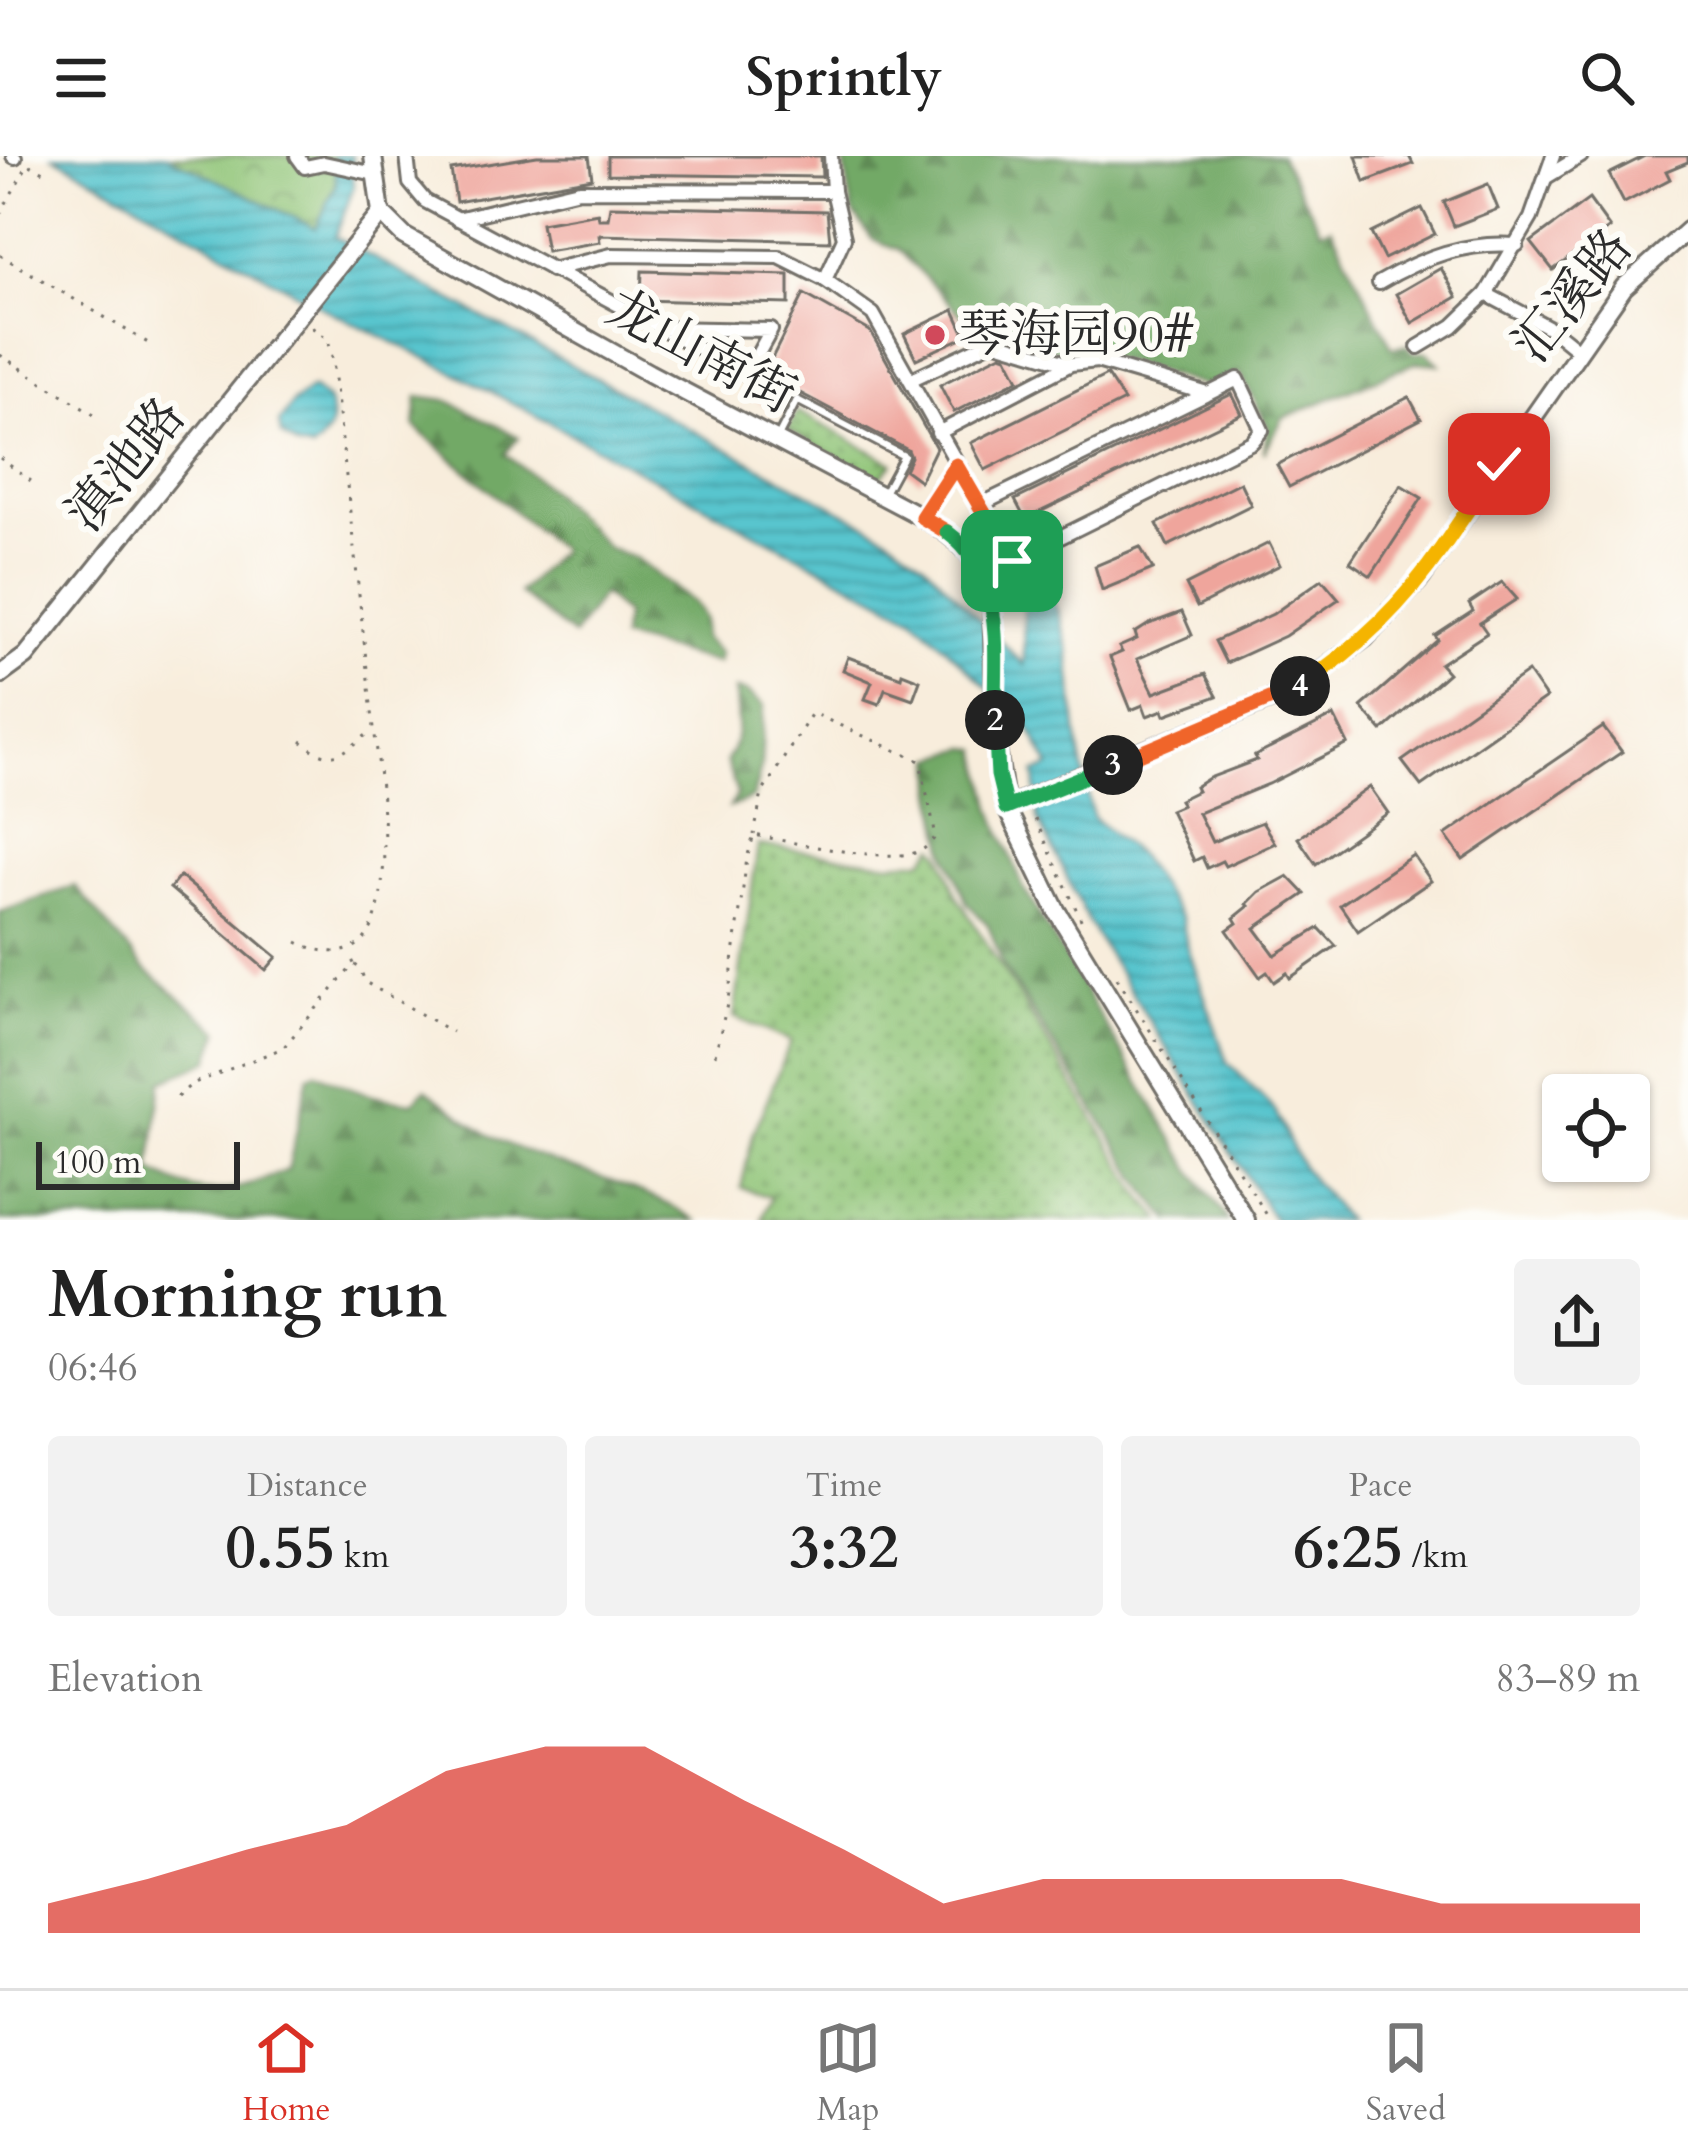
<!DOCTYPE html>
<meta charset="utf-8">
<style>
:root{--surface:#fff;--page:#f2f2f2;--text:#222;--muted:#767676;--line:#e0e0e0;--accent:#d93025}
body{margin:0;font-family:Cardo,"Noto Serif SC",serif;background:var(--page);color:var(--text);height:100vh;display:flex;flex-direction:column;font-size:45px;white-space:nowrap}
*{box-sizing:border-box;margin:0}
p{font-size:39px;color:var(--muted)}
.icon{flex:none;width:66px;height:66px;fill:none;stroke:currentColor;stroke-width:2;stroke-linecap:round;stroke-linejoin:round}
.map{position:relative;height:1064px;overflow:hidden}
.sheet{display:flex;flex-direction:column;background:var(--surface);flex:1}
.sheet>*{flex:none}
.controls{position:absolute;left:1542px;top:918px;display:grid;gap:24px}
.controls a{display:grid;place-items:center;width:108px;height:108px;border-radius:12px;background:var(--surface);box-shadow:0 3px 9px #0004;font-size:60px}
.scale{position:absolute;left:36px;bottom:30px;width:204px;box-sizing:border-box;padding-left:12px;border:6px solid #2b2b2b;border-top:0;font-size:33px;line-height:42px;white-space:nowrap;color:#2b2b2b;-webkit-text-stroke:9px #fdfcf7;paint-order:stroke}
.pin{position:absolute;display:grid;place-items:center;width:102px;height:102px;color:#fff;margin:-51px;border-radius:24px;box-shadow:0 6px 18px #0006}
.km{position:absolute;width:60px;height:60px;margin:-30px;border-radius:50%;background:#222;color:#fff;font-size:33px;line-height:60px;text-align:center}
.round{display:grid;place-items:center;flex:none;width:126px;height:126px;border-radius:12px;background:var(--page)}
.overview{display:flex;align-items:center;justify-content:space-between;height:204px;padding:0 48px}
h1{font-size:66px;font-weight:700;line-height:90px}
.stats{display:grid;grid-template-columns:repeat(3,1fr);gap:18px;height:204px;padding:12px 48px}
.stats div{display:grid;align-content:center;border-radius:12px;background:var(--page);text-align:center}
.stats b{font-size:60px;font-weight:700}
.stats small{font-size:33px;font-weight:400}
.stats p{font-size:33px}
.chart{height:336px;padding:24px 48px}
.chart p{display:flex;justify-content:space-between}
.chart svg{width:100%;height:216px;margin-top:12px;fill:var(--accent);opacity:.7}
header{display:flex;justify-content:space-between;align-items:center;height:156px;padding:0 48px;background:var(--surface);font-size:54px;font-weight:700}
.tab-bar{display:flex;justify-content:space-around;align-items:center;height:168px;border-top:3px solid var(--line);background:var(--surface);font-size:33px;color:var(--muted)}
.tab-bar a{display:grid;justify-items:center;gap:6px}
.tab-bar .selected{color:var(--accent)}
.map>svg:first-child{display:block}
.grass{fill:url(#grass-dots);stroke:#5c7750;stroke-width:3}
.forest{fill:url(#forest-firs);stroke:#4e6a48;stroke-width:3}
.park{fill:url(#park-crowns);stroke:#5c7750;stroke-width:3}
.water{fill:url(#water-rules);stroke:#42787c;stroke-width:3}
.building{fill:#efa59c}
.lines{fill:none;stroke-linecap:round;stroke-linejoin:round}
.lane-casing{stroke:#736f69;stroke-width:12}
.street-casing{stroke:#736f69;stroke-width:18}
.secondary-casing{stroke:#736f69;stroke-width:22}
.path{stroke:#736f69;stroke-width:3;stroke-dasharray:3 9;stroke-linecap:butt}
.lane{stroke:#fff;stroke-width:6}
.street{stroke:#fff;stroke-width:12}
.secondary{stroke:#fff;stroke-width:16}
.split-1-casing{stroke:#fff;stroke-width:24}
.split-2-casing{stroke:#fff;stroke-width:24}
.split-3-casing{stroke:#fff;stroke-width:24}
.split-4-casing{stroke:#fff;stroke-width:24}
.split-5-casing{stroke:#fff;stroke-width:24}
.split-6-casing{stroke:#fff;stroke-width:24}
.split-1{stroke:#f0652b;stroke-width:15}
.split-2{stroke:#22a559;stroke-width:15}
.split-3{stroke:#22a559;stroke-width:15}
.split-4{stroke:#f0652b;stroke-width:15}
.split-5{stroke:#f5b400;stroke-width:15}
.split-6{stroke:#f5b400;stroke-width:15}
.poi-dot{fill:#d1495b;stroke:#fdfcf7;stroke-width:4.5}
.labels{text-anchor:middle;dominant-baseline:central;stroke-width:12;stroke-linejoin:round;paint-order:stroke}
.street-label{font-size:51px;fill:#2b2b2b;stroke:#fdfcf7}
.poi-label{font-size:51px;fill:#2b2b2b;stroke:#fdfcf7;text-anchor:start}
</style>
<header><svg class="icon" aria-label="menu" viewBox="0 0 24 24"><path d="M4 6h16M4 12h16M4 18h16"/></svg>Sprintly<svg class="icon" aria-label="search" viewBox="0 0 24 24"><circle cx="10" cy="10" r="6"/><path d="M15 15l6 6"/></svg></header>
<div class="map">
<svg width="1688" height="1064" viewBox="0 0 1688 1064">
<defs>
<pattern id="grass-dots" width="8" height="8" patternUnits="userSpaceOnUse" patternTransform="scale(3)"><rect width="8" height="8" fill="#8dc375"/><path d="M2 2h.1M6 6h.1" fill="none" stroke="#739f60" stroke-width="1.8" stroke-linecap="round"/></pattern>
<pattern id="forest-firs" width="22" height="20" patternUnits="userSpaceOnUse" patternTransform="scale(3)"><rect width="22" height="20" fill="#72a966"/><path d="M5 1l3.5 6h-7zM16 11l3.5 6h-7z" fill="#5e8a54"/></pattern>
<pattern id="park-crowns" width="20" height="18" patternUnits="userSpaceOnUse" patternTransform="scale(3)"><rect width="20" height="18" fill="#8dc375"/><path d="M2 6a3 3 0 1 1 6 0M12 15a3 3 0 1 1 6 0" fill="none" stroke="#739f60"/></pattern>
<pattern id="water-rules" width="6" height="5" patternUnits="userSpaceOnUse" patternTransform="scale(3)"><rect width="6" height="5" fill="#58c5ce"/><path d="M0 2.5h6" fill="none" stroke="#49a0a7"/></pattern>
</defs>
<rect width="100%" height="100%" fill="#fdfcf7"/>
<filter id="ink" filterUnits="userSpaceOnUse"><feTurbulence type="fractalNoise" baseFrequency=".00833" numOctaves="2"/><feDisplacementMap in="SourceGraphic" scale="24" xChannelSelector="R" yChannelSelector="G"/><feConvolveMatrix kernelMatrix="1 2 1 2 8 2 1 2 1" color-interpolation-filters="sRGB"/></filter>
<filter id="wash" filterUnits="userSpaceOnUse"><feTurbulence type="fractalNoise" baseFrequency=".004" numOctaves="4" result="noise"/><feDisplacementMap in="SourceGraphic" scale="48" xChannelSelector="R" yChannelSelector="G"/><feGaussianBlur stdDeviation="2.7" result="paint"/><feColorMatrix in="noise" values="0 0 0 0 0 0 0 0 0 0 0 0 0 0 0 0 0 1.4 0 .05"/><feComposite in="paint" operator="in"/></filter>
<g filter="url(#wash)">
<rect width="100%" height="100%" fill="#f8eddc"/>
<g class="grass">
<path d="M797,255L893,307L881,321H874L788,274Z"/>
<path d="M758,689L889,707L923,704L935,690L942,698L956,738L1144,1044L1162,1064H762L771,1041L741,1032L753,979L791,885L734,861Z"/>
</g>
<g class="forest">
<path d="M843,0H1280L1321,74L1331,71L1392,191L1407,189L1414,197L1427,196L1439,208L1417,206L1283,262L1264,296L1268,271L1240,216L1207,231L1100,198H1070L981,172L962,160L898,93L872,83L853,56Z"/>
<path d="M418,240L447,244L519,281L505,298L543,328L608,392L635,402L694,447L704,463L703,482L719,497L717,507L621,482L625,459L602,438L573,480L519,437L560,394L415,271Z"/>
<path d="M735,534L747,536L764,550L761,611L753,642L730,651L737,638L726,605C741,582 739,561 735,534Z"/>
<path d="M967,592L979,593L993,655L1024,733L1193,1016L1228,1064H1169L1148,1038L1003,809L988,769L967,747L945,692L935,636L934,602Z"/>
<path d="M75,730L143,811L220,875L209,905L162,925L151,1014C207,1047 231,1037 288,1014L309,919L317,916C350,933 377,943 414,946L425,933C452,951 473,972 503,986C566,1015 636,1026 696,1064H0V756Z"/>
</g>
<path class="park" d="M167,0H334L336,29L316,72Z"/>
<g class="water">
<path d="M54,0H167L316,72L336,29L334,0H352L353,33L335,81L890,381L925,407L1024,509L1023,443L1033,434L1047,437L1059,457L1068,491L1080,599L1093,662L1139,700L1182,763L1187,789L1227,906L1274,953L1302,1011L1346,1064H1274L1093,775L1038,663L1035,617L1050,611L1029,571L914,461L452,215L325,153Z"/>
<path d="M312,232L327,244C337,267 329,279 312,294L298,291L281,279L279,267L293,246Z"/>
</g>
<g id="blocks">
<g class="building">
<path d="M537,0H589L592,22L456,46L451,14Z"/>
<path d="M608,0H821L822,21L608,18Z"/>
<path d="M1356,0H1409L1413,8L1365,26Z"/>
<path d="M1645,0H1688V6L1666,15L1670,23L1624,47L1609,18Z"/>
<path d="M1488,28L1498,53L1454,70L1444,46Z"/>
<path d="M1589,43L1610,72L1553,114L1531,86Z"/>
<path d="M610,50L827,55L830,85L599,79L600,86L546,95L541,67L598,57L599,63H608Z"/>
<path d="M1422,52L1435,78L1384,103L1371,77Z"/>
<path d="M1441,112L1457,141L1412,167L1396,138Z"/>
<path d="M642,115L789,119V148L641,144Z"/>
<path d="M804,138L870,175L936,292L920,325L905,314L911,301L908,294L800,237L792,238L782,257L752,242Z"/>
<path d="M954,154L966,180L916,203L904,178Z"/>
<path d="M1001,198L1007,200L1019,223L954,256L940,229Z"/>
<path d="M1107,219L1124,245L985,314L971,287Z"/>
<path d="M1232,238L1242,258L1025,363L1015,344Z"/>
<path d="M1409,241L1421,263L1289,331L1277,309Z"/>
<path d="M1240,326L1251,349L1168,390L1157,368Z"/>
<path d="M1401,329L1422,342L1371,420L1350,406Z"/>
<path d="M1269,387L1280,409L1197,451L1186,429Z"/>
<path d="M1140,391L1153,413L1102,434L1095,410Z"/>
<path d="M1322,423L1339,443L1285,480L1226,507L1215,485L1273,458Z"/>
<path d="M1502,426L1517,443L1480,467L1487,477L1440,508L1448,517L1382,575L1361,551L1438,484L1435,480L1473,455L1469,448Z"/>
<path d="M1182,456L1192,479L1137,503L1154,537L1205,518L1217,540L1165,559L1163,554L1147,560L1143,549L1131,554L1110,501L1122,496L1119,491L1137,483L1135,477L1149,468Z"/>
<path d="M848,501L901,521L902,517L920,524L913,543L885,533L879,548L865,543L872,526L843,514Z"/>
<path d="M1528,516L1546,542L1421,630L1402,605Z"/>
<path d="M1334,560L1348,588L1269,628L1198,657L1212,686L1262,666L1275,687L1225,710L1222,705L1207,712L1202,701L1194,705L1170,654L1182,649L1179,644L1197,635L1195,631L1209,622L1257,604L1255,600Z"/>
<path d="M1603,571L1622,596L1463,704L1445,679Z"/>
<path d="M1370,631L1388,657L1316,708L1298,682Z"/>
<path d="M1413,699L1431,725L1358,775L1340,749Z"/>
<path d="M180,720L277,801L266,814L170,732Z"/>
<path d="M1288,720L1305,738L1255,772L1275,799L1319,772L1336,790L1290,822L1287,817L1274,826L1267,816L1260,821L1227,774L1237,767L1234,762L1249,750L1247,748L1259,736Z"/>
</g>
</g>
</g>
<g filter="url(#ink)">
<use href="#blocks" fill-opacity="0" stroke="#736f69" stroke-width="3"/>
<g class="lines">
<g class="lane-casing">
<path id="lane" d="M778,281L797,244L904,300L885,335"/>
</g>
<g class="street-casing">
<g id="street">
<path d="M13,0L15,1"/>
<path d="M297,0L305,11L324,7L375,18"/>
<path d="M407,0L410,27L425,45L747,218L771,174L659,172"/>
<path d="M831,0L833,35L844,82L825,124L873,158L1012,405L1252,286L1262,274L1238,223L1208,238L1097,205L1071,208L938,277"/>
<path d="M1553,0L1531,62L1486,138L1552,173L1578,194"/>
<path d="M1548,20L1581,0"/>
<path d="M457,63L579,34L833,35"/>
<path d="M551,114L611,99L779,101L825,124"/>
<path d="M1379,127C1423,101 1466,85 1517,89"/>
<path d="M1418,191L1453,170L1486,138"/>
<path d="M912,223L993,185L1070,208"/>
<path d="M980,349L1207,238"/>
<path d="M922,361L956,309"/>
</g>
</g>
<g class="secondary-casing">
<g id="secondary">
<path d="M373,0L381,57L404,80L649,217L922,361C958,382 982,403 992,445L996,586L1006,651L1056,754L1246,1064"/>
<path d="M0,519L26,500L381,57"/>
<path d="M1006,651L1296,533L1365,482L1421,422L1624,131L1688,74"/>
</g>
</g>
<g class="path">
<path d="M30,9L46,17"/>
<path d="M0,58L28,8"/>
<path d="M0,99L153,190"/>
<path d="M0,199L97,260"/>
<path d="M0,302L31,325"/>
<path d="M301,585C332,611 342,598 370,576"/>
<path d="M1035,663L1083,768"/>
<path d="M297,786C326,800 359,803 373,768C397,705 375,589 368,523C357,417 345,311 333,205L328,183L310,170"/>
<path d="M355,809L360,812L365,826L452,876"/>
<path d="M1117,822L1270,1064"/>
<path d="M715,899L728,844L747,702L754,679C788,685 894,710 922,694C927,691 931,685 936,681L920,605L812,557L762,637L754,679"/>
<path d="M177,941L192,928L283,892L354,808L349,797"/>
</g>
<use href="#lane" class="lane"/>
<use href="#street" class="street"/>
<use href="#secondary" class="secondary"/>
</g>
</g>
<g class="lines" filter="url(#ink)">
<g class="split-1-casing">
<path id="split-1" d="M947,376L922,361L956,309L1012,405"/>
</g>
<g class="split-2-casing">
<path id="split-2" d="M947,376C1008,421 994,497 995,564"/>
</g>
<g class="split-3-casing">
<path id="split-3" d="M995,564L998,619L1006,652L1113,609"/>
</g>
<g class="split-4-casing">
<path id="split-4" d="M1113,609L1300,530"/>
</g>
<g class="split-5-casing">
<path id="split-5" d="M1300,530C1359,491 1404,447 1444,389"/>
</g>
<g class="split-6-casing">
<path id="split-6" d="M1444,389L1499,308"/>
</g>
<use href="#split-1" class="split-1"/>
<use href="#split-2" class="split-2"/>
<use href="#split-3" class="split-3"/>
<use href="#split-4" class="split-4"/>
<use href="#split-5" class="split-5"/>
<use href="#split-6" class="split-6"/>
</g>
<circle class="poi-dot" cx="935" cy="179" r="12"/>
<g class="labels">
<g class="street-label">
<text transform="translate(1573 140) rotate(-51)">汇溪路</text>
<text transform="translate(701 196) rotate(28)">龙山南街</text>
<text transform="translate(126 309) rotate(-51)">滇池路</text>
</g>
<g class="poi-label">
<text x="959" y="179">琴海园90#</text>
</g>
</g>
</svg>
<div class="controls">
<a><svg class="icon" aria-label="locate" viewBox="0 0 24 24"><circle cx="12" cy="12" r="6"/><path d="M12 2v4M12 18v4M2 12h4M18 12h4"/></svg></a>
</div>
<div class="scale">100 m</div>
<div class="pin" style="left:1012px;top:405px;background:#1e9e55"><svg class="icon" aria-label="arrive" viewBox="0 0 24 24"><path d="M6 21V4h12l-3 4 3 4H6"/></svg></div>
<div class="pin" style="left:1499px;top:308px;background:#d93025"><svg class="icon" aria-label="check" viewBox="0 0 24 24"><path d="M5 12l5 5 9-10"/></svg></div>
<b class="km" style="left:995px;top:564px">2</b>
<b class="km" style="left:1113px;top:609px">3</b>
<b class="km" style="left:1300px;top:530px">4</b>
</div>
<section class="sheet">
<div class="overview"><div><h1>Morning run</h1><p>06:46</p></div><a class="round"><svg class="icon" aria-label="share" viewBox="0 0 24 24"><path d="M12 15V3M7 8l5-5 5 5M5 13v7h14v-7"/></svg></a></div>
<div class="stats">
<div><p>Distance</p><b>0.55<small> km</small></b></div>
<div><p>Time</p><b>3:32</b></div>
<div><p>Pace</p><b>6:25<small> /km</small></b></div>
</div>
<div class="chart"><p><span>Elevation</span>83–89 m</p>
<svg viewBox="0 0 160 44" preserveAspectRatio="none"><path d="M0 44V38L10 33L20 27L30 22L40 11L50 6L60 6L70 17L80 27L90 38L100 33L110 33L120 33L130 33L140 38L150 38L160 38V44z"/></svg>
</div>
</section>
<nav class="tab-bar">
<a class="selected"><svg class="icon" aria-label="home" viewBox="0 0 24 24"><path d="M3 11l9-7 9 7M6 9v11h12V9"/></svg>Home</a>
<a><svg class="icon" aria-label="map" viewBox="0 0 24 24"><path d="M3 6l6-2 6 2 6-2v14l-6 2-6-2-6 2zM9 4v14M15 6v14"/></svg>Map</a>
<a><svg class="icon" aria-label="saved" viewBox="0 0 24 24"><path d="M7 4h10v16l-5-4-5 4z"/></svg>Saved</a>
</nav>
